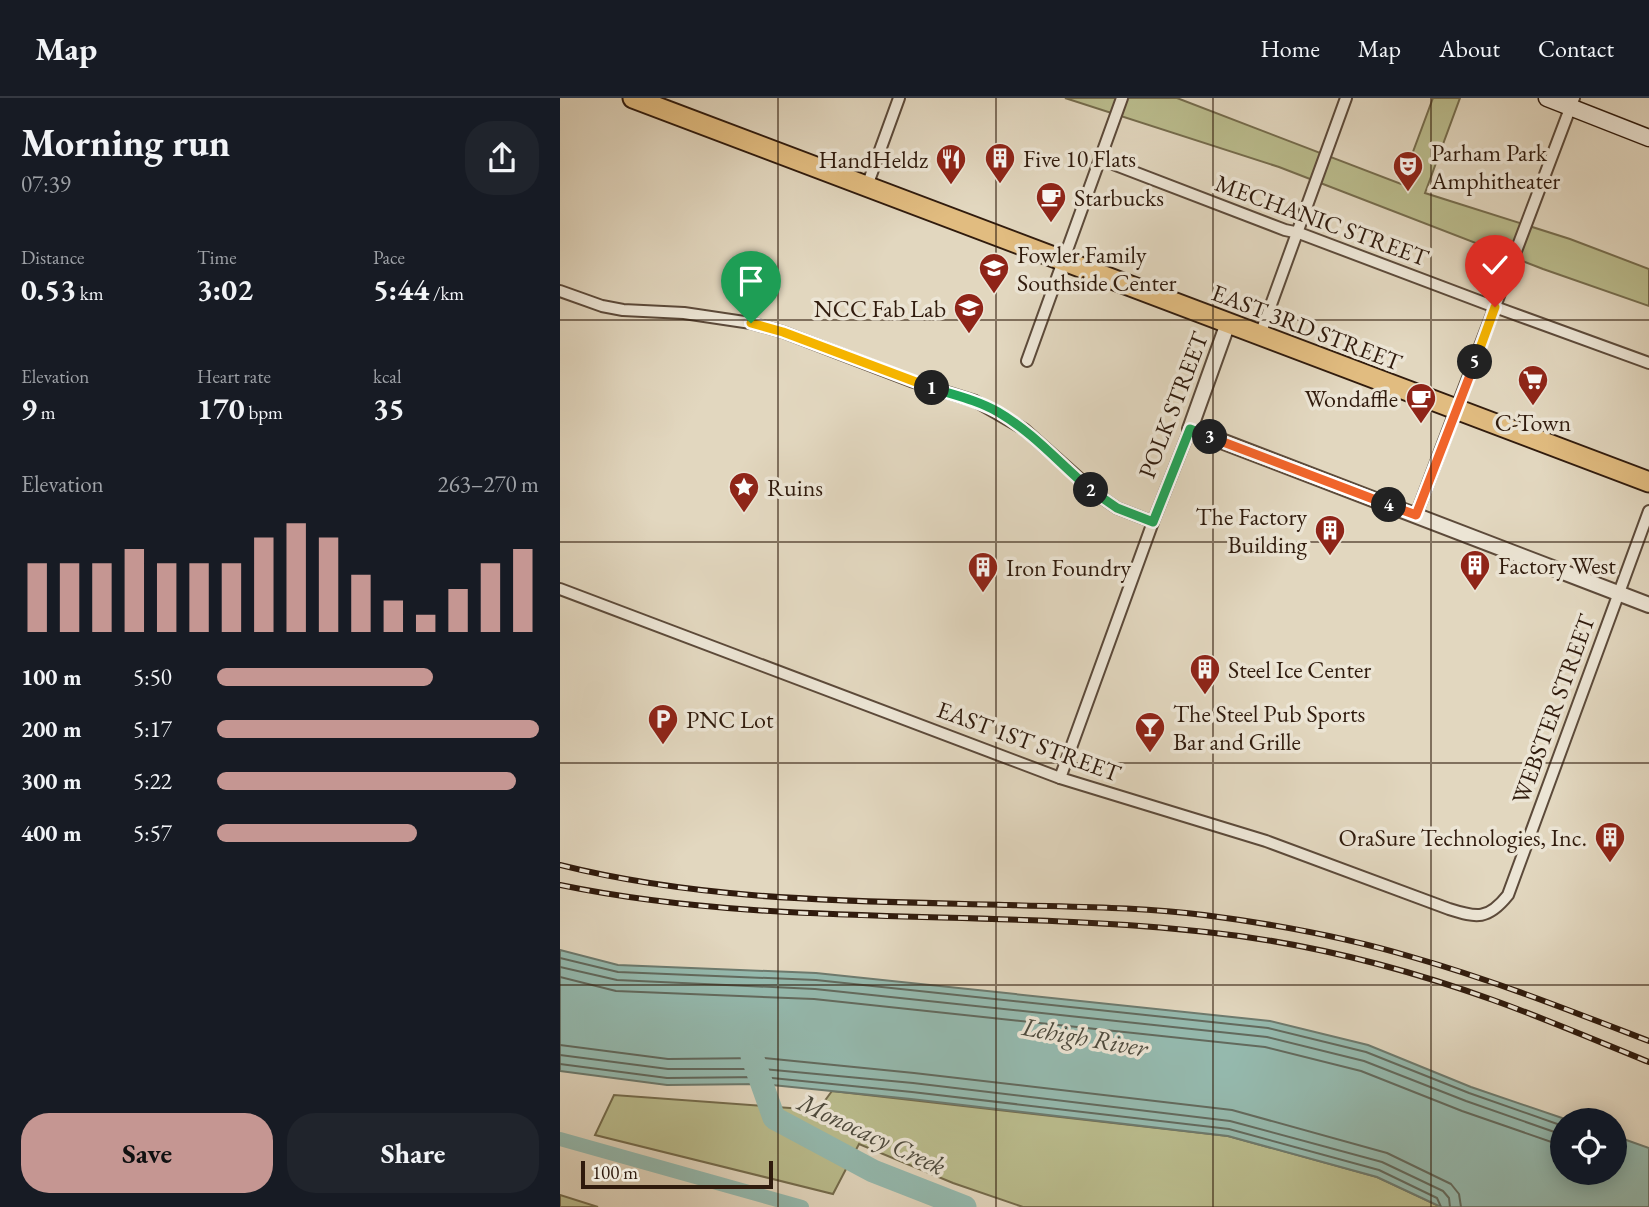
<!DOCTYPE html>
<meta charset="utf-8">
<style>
:root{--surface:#171b24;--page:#20242c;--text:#f1f3f6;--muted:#9ea1a6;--line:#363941;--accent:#c59692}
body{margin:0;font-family:"EB Garamond",serif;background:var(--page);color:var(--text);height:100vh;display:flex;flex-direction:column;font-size:26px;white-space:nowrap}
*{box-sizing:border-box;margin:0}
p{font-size:23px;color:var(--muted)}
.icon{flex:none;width:38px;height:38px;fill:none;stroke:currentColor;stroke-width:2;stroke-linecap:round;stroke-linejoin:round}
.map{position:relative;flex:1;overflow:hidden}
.panel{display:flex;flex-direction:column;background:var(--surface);width:560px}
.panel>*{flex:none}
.tools{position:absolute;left:990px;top:1010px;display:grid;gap:14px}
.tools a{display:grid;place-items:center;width:77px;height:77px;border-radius:50%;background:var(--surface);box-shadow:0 4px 18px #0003;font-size:35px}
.scale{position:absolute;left:21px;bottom:18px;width:192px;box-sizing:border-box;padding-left:7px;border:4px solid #301b0d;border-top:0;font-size:19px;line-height:24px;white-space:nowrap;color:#301b0d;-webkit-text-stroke:5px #ece5d5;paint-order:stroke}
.pin{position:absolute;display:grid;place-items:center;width:60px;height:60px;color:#fff;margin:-72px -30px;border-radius:50% 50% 50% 0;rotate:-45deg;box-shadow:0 0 7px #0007}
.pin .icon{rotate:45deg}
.km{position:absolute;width:35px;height:35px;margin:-18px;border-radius:50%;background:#222;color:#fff;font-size:19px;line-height:35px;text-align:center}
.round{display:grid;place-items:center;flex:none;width:74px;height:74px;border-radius:28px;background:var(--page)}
.head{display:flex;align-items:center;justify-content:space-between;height:119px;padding:0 21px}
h1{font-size:38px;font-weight:700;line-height:52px}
.metrics{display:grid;grid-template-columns:repeat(3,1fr);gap:10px;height:119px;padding:7px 21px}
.metrics div{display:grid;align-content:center}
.metrics b{font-size:30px;font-weight:700}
.metrics small{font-size:19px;font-weight:400}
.metrics p{font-size:19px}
.chart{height:196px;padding:14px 21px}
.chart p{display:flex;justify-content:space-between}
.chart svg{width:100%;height:126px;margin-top:7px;stroke:var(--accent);stroke-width:6}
.button{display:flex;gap:14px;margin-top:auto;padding:14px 21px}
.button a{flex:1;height:80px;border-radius:28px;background:var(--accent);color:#111;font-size:28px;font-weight:700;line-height:80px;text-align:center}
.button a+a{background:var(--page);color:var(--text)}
ul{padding:0 21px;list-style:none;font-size:23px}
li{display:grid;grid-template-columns:112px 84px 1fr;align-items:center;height:52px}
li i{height:18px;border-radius:9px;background:var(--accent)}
header{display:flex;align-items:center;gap:42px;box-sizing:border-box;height:98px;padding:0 35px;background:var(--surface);border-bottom:2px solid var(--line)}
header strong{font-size:33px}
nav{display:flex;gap:38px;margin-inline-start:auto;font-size:24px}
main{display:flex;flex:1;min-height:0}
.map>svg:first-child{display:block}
.green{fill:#babc8d;stroke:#756c4d;stroke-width:2}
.water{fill:#95baaf;stroke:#6d7a6e;stroke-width:2}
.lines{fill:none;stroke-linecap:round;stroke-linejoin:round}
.shore{stroke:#626a5e;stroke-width:2}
.canal{stroke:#95baaf;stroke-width:14}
.river{stroke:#95baaf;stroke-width:23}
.minor-casing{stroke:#5c4a3a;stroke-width:14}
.tertiary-casing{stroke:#5c4a3a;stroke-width:18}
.secondary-casing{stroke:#301b0d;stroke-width:19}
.trunk-casing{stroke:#301b0d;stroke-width:23}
.minor{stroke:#ece5d5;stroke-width:10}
.tertiary{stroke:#ece5d5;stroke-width:14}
.secondary{stroke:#ece5d5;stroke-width:16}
.trunk{stroke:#e1bc80;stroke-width:19}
.rail-casing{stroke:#301b0d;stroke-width:6}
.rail{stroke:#ece5d5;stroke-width:3.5;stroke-dasharray:10;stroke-linecap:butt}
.split-1-casing{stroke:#fff;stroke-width:14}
.split-2-casing{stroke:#fff;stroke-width:14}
.split-3-casing{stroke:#fff;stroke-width:14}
.split-4-casing{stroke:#fff;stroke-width:14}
.split-5-casing{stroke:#fff;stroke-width:14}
.split-6-casing{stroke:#fff;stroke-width:14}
.split-1{stroke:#f5b400;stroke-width:9}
.split-2{stroke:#22a559;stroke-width:9}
.split-3{stroke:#22a559;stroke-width:9}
.split-4{stroke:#f0652b;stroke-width:9}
.split-5{stroke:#f0652b;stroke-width:9}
.split-6{stroke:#f5b400;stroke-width:9}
.grid{fill:none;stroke:#301b0d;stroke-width:2;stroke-opacity:0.55}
.labels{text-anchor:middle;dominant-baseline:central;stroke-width:7;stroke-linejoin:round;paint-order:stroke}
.poi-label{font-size:24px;fill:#301b0d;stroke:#ece5d5;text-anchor:start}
.street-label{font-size:24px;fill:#301b0d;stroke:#ece5d5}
.water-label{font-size:26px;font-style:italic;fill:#4e4b3e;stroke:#ece5d5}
</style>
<header>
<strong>Map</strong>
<nav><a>Home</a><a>Map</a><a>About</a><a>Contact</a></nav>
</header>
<main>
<section class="panel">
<div class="head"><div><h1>Morning run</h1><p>07:39</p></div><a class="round"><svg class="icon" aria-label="share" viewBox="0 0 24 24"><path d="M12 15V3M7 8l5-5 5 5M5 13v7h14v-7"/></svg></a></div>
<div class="metrics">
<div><p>Distance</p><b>0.53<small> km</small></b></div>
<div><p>Time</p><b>3:02</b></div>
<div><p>Pace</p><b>5:44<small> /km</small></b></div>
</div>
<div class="metrics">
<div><p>Elevation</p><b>9<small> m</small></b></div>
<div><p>Heart rate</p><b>170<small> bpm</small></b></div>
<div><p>kcal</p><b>35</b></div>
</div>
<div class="chart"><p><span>Elevation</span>263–270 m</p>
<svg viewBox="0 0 160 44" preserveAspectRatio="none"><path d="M5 44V20M15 44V20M25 44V20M35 44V15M45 44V20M55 44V20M65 44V20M75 44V11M85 44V6M95 44V11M105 44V24M115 44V33M125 44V38M135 44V29M145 44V20M155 44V15"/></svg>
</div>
<ul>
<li><b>100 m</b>5:50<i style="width:67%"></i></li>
<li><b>200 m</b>5:17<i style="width:100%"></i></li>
<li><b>300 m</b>5:22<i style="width:93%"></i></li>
<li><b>400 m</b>5:57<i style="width:62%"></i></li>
</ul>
<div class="button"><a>Save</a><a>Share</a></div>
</section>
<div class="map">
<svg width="1089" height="1109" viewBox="0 0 1089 1109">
<rect width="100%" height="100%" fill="#e2d7bf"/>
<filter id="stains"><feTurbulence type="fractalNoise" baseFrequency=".00286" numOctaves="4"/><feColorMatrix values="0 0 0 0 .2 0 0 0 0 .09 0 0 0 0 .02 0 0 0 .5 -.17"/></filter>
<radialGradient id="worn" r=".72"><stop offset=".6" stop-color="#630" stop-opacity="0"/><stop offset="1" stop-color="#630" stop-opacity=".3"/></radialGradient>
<g class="green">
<path d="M505,0H617L841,86L873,0H900L865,95L1010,141L1089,171V208L983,171L719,69Z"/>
<path d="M272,993L668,1038L817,1079L881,1109H463L393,1085L299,1046L273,1096L35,1037L54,997L258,1012Z"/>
<path d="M0,1097L38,1109H0Z"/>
</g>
<path class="water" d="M0,852L58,867L256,875L710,923L808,947L911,989L1008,1022H1003V1074H1055V1038L1089,1050V1109H881L817,1079L668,1038L351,1001L201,986L107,987L0,973Z"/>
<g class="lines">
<g class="shore">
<path d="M0,860L58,874L256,882L708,930L806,954L909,995L1003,1028"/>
<path d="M0,869L57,882L255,891L707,939L804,963L906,1003L1003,1037"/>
<path d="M0,879L56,893L254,901L705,949L801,973L902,1013L1003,1048"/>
<path d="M0,947L108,961L204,960L354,975L672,1012L827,1055L891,1086L899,1096L901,1109"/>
<path d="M0,957L108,971H203L353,985L670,1023L822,1064L883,1093L889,1100L890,1109"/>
<path d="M0,966L107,980L202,979L352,994L669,1031L819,1072L877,1100L881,1109"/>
</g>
<path class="canal" d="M0,1041L242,1109"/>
<path class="river" d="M192,958L214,1020L313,1073L405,1109"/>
<g class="minor-casing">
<g id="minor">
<path d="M540,61L725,132L739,135L935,209L1089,265"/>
<path d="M307,88L339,0"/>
<path d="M0,193L42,208L63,212L124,215L191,225L223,234L351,283L415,303L464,331L538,397L557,410L593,424"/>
<path d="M700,237L786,0"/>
<path d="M467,263L562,0"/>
<path d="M856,417L1014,0"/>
<path d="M0,491L500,680L706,743L889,811C917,820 928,822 948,797L1089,413"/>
<path d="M500,680L593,424L630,331"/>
</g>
</g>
<g class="tertiary-casing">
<path id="tertiary" d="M668,225L630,331L1089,507"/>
</g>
<g class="secondary-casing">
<path id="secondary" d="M987,0L1089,40"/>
</g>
<g class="trunk-casing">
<path id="trunk" d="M73,0L1089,384"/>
</g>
<use href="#minor" class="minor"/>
<use href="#tertiary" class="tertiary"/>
<use href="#secondary" class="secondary"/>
<use href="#trunk" class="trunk"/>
<g class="rail-casing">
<g id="rail">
<path d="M0,767C147,804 299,803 449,807C514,809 580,809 644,817C714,826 785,839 852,859C933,882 1011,913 1089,943"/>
<path d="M0,787C214,831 430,810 646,834C743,844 841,869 933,902C986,921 1037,943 1089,964"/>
</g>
</g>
<use href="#rail" class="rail"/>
</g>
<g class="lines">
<g class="split-1-casing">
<path id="split-1" d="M191,225L223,234L372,290"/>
</g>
<g class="split-2-casing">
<path id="split-2" d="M372,290C394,297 417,302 438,314C474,335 500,366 531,392"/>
</g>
<g class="split-3-casing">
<path id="split-3" d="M531,392L557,410L593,424L630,331L650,339"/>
</g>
<g class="split-4-casing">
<path id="split-4" d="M650,339L829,407"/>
</g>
<g class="split-5-casing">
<path id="split-5" d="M829,407L856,417L915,264"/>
</g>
<g class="split-6-casing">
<path id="split-6" d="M915,264L935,209"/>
</g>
<use href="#split-1" class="split-1"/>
<use href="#split-2" class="split-2"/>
<use href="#split-3" class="split-3"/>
<use href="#split-4" class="split-4"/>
<use href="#split-5" class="split-5"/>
<use href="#split-6" class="split-6"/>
</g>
<path class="grid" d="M218,0V1109M436,0V1109M653,0V1109M871,0V1109M0,222H1089M0,444H1089M0,665H1089M0,887H1089"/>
<defs>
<g id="building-pin" transform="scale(1.575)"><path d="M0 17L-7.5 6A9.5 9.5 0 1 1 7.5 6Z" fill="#8f2418" stroke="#ece5d5"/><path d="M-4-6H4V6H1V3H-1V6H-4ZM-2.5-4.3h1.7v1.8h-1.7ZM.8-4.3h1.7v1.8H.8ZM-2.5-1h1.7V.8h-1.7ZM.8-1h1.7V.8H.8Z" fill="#fff"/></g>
<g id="restaurant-pin" transform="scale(1.575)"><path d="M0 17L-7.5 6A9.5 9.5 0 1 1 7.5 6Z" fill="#8f2418" stroke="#ece5d5"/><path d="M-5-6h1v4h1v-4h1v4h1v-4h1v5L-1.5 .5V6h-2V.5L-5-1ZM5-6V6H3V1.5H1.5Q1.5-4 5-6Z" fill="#fff"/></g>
<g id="theatre-pin" transform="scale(1.575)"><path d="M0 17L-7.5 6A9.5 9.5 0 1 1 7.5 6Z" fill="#8f2418" stroke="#ece5d5"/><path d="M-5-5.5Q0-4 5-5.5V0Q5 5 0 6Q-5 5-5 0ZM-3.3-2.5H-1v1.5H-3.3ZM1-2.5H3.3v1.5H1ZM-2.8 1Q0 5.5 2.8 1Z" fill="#fff"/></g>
<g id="cafe-pin" transform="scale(1.575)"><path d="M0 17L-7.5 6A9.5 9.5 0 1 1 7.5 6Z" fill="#8f2418" stroke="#ece5d5"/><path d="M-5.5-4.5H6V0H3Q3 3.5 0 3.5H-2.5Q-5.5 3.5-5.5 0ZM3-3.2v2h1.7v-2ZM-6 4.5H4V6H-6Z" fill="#fff"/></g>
<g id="university-pin" transform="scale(1.575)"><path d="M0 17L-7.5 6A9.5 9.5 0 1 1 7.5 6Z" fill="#8f2418" stroke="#ece5d5"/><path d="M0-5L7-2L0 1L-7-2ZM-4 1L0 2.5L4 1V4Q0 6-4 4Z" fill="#fff"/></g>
<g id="supermarket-pin" transform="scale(1.575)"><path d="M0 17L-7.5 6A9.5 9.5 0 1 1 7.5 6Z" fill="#8f2418" stroke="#ece5d5"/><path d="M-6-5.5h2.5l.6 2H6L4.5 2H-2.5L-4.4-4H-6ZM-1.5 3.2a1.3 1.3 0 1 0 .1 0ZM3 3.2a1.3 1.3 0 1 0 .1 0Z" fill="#fff"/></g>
<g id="sight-pin" transform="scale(1.575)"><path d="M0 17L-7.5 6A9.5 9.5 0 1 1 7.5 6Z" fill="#8f2418" stroke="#ece5d5"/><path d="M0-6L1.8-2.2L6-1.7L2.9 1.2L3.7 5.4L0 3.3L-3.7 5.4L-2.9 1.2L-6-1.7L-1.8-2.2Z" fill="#fff"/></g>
<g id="parking-pin" transform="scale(1.575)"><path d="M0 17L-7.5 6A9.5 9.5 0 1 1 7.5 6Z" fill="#8f2418" stroke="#ece5d5"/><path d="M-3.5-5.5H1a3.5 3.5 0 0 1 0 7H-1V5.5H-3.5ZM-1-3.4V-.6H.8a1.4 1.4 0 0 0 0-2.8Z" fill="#fff"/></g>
<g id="bar-pin" transform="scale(1.575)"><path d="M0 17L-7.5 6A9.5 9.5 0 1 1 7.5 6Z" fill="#8f2418" stroke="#ece5d5"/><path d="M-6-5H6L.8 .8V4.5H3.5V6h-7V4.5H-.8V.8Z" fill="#fff"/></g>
</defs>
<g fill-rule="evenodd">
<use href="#building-pin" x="440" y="60"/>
<use href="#restaurant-pin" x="391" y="61"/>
<use href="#theatre-pin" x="848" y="68"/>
<use href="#cafe-pin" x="491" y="99"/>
<use href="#university-pin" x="434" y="170"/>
<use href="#university-pin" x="409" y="210"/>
<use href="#supermarket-pin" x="973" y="282"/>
<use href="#cafe-pin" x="861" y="300"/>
<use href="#sight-pin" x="184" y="389"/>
<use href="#building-pin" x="770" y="432"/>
<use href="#building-pin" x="915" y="467"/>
<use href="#building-pin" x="423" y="469"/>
<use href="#building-pin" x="645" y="571"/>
<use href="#parking-pin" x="103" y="621"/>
<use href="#bar-pin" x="590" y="629"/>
<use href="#building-pin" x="1050" y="739"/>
</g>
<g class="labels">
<g class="poi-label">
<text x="871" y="54">Parham Park<tspan x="871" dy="28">Amphitheater</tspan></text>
<text x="463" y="60">Five 10 Flats</text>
<text x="368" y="61" text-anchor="end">HandHeldz</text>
<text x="514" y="99">Starbucks</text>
<text x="457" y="156">Fowler Family<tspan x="457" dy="28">Southside Center</tspan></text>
<text x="386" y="210" text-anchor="end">NCC Fab Lab</text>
<text x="838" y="300" text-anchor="end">Wondaffle</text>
<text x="973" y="324" text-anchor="middle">C-Town</text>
<text x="207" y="389">Ruins</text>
<text x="747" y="418" text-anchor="end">The Factory<tspan x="747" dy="28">Building</tspan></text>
<text x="938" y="467">Factory West</text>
<text x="446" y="469">Iron Foundry</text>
<text x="668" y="571">Steel Ice Center</text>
<text x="613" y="615">The Steel Pub Sports<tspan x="613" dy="28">Bar and Grille</tspan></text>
<text x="126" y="621">PNC Lot</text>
<text x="1027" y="739" text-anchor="end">OraSure Technologies, Inc.</text>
</g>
<g class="street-label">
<text transform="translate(762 122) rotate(20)">MECHANIC STREET</text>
<text transform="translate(747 229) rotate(21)">EAST 3RD STREET</text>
<text transform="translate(613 307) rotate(-69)">POLK STREET</text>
<text transform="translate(993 611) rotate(-70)">WEBSTER STREET</text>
<text transform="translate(469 643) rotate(20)">EAST 1ST STREET</text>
</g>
<g class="water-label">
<text transform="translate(525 939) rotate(10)">Lehigh River</text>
<text transform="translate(312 1036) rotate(25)">Monocacy Creek</text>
</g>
</g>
<rect width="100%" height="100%" filter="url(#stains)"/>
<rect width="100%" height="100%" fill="url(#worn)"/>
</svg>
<div class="tools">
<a><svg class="icon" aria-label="locate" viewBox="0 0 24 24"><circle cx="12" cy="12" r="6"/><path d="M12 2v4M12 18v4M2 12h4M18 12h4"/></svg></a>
</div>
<div class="scale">100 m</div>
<div class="pin" style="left:191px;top:225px;background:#1e9e55"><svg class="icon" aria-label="arrive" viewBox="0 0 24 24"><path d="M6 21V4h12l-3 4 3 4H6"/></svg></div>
<div class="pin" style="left:935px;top:209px;background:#d93025"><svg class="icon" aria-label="check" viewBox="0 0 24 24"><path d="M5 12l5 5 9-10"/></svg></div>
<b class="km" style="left:372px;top:290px">1</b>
<b class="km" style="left:531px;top:392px">2</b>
<b class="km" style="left:650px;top:339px">3</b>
<b class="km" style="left:829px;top:407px">4</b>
<b class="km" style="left:915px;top:264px">5</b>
</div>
</main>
